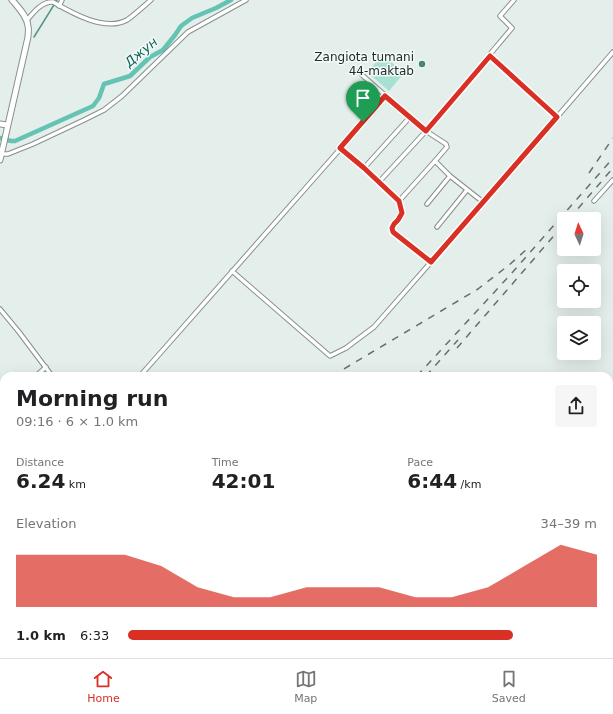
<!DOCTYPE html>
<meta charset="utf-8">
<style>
:root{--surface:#fff;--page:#f6f6f6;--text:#202124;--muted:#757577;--line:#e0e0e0;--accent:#d93025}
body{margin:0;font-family:"DejaVu Sans",sans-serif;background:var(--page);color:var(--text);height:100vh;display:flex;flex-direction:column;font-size:15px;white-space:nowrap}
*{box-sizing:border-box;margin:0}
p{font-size:13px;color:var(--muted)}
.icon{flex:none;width:22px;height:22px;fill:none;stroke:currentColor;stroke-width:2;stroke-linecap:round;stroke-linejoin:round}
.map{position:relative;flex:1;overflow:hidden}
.side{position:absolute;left:0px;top:372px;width:613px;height:286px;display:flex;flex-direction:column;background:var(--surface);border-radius:12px 12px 0 0;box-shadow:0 4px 16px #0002}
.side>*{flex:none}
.needle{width:26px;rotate:356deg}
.controls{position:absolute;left:557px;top:212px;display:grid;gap:8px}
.controls a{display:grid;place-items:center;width:44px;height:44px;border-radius:4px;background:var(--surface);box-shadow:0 4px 16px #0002;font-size:20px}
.pin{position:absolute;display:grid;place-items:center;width:34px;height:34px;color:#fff;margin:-41px -17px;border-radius:50% 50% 50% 0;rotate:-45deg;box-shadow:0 0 4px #0007}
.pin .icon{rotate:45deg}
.round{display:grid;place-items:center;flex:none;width:42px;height:42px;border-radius:4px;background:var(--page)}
.summary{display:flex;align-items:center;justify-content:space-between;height:68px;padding:0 16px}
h1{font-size:22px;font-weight:600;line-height:30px}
.figures{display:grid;grid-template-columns:repeat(3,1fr);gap:6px;height:68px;padding:4px 16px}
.figures div{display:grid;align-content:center}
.figures b{font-size:20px;font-weight:600}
.figures small{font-size:11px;font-weight:400}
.figures p{font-size:11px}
.chart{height:112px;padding:8px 16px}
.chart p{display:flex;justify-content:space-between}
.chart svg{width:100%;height:72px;margin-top:4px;fill:var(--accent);opacity:.7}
ul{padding:0 16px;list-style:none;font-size:13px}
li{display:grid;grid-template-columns:64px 48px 1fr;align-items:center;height:30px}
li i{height:10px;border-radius:5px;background:var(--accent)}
.tab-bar{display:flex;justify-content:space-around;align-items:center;height:56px;border-top:1px solid var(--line);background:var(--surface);font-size:11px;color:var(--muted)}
.tab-bar a{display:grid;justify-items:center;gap:2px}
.tab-bar .selected{color:var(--accent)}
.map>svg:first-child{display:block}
.grass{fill:#a6e1d4}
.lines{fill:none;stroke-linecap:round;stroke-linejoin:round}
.stream{stroke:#529589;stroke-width:1.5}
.canal{stroke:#64c3b2;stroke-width:4.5}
.minor-casing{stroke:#87908e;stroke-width:5.5}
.secondary-casing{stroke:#87908e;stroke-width:7}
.minor{stroke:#fff;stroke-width:3.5}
.secondary{stroke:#fff;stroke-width:5}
.rail{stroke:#6a6f6e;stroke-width:1.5;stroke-dasharray:7 7;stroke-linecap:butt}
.route-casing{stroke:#fff;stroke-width:8}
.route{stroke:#d93025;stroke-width:5}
.poi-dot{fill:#43877b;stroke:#f1fbf8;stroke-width:1.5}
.labels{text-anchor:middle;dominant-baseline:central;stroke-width:3;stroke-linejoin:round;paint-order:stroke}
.poi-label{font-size:12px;fill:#272a2a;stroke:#f1fbf8;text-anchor:end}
.water-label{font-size:13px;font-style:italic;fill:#136256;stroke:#f1fbf8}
</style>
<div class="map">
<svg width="613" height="658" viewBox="0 0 613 658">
<rect width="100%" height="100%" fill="#e4eeeb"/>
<path class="grass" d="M383,55L404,73L389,91L367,72Z"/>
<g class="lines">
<path class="stream" d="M34,37L57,0"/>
<path class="canal" d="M0,138L11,141H15L93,106L99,98L104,84L130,76L150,57L163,50L175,35L181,26L192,18L216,8L231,0"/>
<g class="minor-casing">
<g id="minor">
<path d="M59,6L62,0"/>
<path d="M27,20C33,13 42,1 53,2C72,13 105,32 127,20C134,15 144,6 151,0"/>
<path d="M490,56L557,117"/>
<path d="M362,75L426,131L446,144L447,147L435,161L450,176L483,202"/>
<path d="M341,148L364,168L399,201"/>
<path d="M2,154H8L33,144L84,120L104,110L122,96L188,32L246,0"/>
<path d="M364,168L410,117"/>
<path d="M379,182L426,131L490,56L491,53L512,28L500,16L514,0"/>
<path d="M594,201L613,180"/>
<path d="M427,204L450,176"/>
<path d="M437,227L467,190"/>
<path d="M431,262L393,232L392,228C393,225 396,223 398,220C402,214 401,208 399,201L435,161"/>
<path d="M232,271L330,356L346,348L374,327L481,205L613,52"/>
<path d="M0,309L19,332L52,376"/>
<path d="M36,376L46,367"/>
<path d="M140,376L341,148L385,95"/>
<path d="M0,412L4,408"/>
<path d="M609,498L613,500"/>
<path d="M0,537L4,532"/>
<path d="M609,579L613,582"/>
</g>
</g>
<g class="secondary-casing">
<g id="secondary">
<path d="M0,124L7,125"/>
<path d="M0,160L28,37C28,33 29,30 28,26C27,16 18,7 12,0"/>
</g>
</g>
<use href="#minor" class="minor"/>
<use href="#secondary" class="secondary"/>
<g class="rail">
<path d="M589,173L613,138"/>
<path d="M569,219L613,168"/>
<path d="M457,348L564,224"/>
<path d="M332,376L478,289L509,265L526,250"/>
<path d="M417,376L511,274L613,158"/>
<path d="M426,376L458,340"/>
<path d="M29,658L32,654"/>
<path d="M39,658L43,654"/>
<path d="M169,658L172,654"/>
<path d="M182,658L186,654"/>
</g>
</g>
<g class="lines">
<g class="route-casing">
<path id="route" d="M490,56L557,117L431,262L393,232L392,228L394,224L398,220L402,213L399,201L364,168L340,148L385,96L426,131Z"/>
</g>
<use href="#route" class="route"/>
</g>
<circle class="poi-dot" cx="422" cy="64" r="4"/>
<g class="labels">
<g class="poi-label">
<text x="414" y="57">Zangiota tumani<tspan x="414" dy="14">44-maktab</tspan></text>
</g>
<g class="water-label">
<text transform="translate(141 52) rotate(-40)">Джун</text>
</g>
</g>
</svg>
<div class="controls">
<a><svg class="needle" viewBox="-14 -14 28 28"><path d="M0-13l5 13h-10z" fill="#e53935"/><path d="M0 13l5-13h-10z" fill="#757577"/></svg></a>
<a><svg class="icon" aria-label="locate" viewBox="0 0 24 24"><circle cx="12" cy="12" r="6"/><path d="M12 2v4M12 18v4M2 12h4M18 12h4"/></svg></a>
<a><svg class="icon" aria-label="layers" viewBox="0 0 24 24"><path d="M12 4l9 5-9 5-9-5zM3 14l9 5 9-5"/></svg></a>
</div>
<div class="pin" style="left:363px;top:122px;background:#1e9e55"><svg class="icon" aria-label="arrive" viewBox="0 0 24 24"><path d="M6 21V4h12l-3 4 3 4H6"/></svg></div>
<section class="side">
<div class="summary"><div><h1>Morning run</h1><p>09:16 · 6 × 1.0 km</p></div><a class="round"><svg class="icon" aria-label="share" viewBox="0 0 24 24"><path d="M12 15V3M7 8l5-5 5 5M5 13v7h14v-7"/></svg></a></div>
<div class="figures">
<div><p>Distance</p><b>6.24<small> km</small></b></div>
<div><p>Time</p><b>42:01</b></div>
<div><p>Pace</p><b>6:44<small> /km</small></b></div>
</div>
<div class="chart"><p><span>Elevation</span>34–39 m</p>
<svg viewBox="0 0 160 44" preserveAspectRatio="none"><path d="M0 44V12L10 12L20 12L30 12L40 19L50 32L60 38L70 38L80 32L90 32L100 32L110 38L120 38L130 32L140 19L150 6L160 12V44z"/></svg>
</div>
<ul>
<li><b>1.0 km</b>6:33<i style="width:82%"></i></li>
</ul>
</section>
</div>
<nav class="tab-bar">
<a class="selected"><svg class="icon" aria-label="home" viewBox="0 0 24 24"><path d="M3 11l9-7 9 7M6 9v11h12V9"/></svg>Home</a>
<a><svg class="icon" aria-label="map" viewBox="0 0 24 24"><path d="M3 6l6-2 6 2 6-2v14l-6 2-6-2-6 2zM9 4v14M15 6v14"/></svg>Map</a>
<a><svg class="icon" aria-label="saved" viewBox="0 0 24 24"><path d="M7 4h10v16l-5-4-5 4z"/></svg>Saved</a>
</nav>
